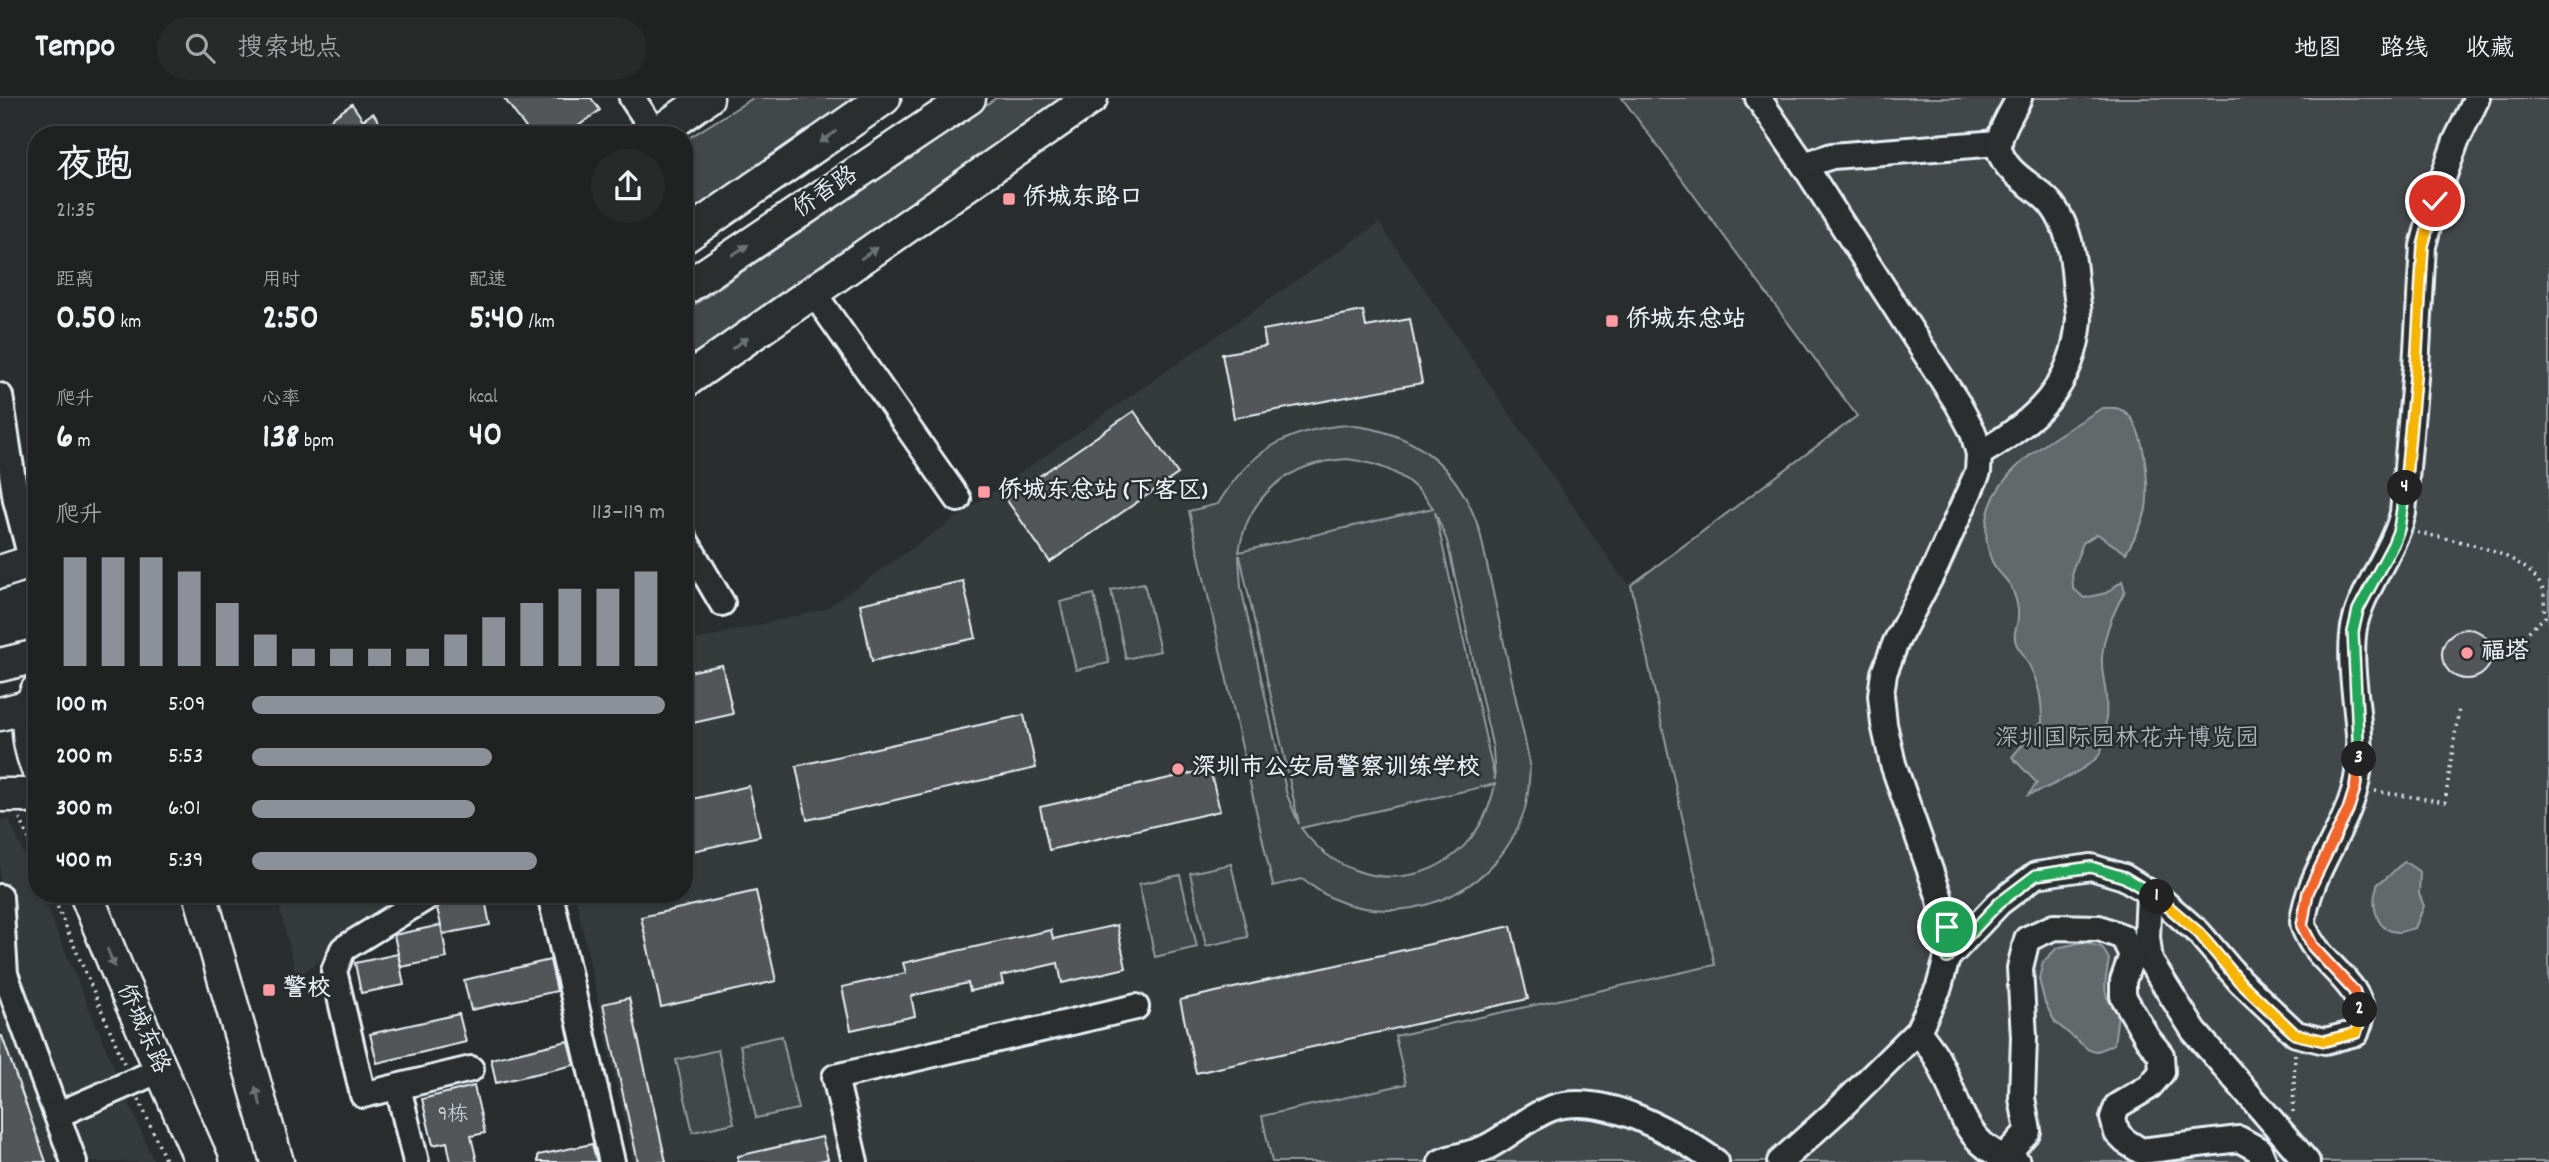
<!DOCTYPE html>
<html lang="zh">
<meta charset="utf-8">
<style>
:root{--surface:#202222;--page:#282a2a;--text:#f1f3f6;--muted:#a2a4a5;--line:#3d3f40;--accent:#8c9099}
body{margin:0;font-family:Dekko,"LXGW WenKai TC",sans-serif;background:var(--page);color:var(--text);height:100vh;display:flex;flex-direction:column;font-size:26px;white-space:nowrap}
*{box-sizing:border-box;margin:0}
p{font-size:23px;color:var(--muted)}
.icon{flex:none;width:38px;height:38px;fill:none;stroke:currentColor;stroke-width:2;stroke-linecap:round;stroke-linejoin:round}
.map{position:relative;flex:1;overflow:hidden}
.drawer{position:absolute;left:28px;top:28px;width:665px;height:777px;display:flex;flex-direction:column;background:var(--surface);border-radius:28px;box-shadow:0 2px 5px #0004,0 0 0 2px var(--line)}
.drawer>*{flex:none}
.pin{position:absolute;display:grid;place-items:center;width:60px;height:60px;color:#fff;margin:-30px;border:4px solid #fff;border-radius:50%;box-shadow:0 2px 7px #0007}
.km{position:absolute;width:35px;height:35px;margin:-18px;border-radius:50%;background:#222;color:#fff;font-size:19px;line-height:35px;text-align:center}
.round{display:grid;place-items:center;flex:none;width:74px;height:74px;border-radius:37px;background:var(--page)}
.summary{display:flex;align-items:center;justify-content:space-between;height:119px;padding:0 28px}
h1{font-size:38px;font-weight:700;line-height:52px}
.figures{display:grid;grid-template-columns:repeat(3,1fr);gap:10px;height:119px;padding:7px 28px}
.figures div{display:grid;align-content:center}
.figures b{font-size:35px;font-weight:700}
.figures small{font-size:19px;font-weight:400}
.figures p{font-size:19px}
.chart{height:196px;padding:14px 28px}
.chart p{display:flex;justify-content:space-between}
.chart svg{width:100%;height:126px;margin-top:7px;stroke:var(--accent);stroke-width:6}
ul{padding:0 28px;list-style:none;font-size:23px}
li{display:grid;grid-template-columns:112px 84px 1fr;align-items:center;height:52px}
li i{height:18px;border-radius:9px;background:var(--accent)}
header{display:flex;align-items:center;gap:42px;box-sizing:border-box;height:98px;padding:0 35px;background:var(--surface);border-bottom:2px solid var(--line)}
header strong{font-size:33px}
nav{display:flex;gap:38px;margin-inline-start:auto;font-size:24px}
.search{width:490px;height:63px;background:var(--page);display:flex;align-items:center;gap:18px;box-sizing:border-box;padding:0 24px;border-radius:38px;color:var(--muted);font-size:26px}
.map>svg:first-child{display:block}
.built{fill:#363a3b}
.green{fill:#424648;stroke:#959ca0;stroke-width:2;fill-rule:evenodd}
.water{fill:#63686b;stroke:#989fa3;stroke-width:2}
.building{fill:#535759;stroke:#e8f1f8;stroke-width:2}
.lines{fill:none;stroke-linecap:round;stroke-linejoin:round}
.minor-casing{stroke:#e8f1f8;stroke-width:30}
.major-casing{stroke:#e8f1f8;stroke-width:37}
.path{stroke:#e8f1f8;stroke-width:3.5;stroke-dasharray:2 5;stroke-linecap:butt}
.minor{stroke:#2a2d2e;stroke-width:24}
.major{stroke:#2a2d2e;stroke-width:32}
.oneway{fill:#6c7275}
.split-1-casing{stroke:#fff;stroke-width:14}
.split-2-casing{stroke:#fff;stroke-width:14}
.split-3-casing{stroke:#fff;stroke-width:14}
.split-4-casing{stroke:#fff;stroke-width:14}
.split-5-casing{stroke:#fff;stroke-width:14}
.split-1{stroke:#22a559;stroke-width:9}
.split-2{stroke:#f5b400;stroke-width:9}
.split-3{stroke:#f0652b;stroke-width:9}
.split-4{stroke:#22a559;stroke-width:9}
.split-5{stroke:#f5b400;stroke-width:9}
.poi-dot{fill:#ff9aa2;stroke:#2a2d2e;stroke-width:2.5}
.labels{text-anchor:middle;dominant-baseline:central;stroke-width:5;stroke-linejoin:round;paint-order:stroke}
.number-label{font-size:21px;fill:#c3cad0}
.street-label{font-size:24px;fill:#e8f1f8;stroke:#2a2d2e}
.poi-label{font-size:24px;font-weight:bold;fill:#e8f1f8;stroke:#2a2d2e;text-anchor:start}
.park-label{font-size:24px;fill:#aeb5ba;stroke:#2a2d2e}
</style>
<header>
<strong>Tempo</strong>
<div class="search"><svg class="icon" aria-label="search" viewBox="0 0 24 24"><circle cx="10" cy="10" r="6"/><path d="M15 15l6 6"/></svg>搜索地点</div>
<nav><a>地图</a><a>路线</a><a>收藏</a></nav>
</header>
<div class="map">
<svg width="2549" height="1064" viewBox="0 0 2549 1064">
<rect width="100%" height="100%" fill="#2a2d2e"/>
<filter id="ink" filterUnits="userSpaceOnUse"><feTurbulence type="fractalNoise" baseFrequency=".0143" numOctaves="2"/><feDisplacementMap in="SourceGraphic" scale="14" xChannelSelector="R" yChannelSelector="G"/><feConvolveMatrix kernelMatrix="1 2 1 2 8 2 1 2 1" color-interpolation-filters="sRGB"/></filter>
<g filter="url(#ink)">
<g class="built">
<path d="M1379,125L1620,477L1631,487L1715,867L1396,938L1406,986L1262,1017L1272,1064H633L575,796H684V545L825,511Z"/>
<path d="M9,721L37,787V796H41L154,1064H0V722Z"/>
<path d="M276,796H414L297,879Z"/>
</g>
<g class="green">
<path d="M753,0H867L684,125V43Z"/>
<path d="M996,0H1090L684,274V214Z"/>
<path d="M1622,0H2549V1064H1272L1262,1018L1406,986L1395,938L1715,867L1631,487L1857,318Z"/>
<path d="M1348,327C1416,334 1459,368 1480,434L1530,666C1529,682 1529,699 1524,714C1499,789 1419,829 1344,805C1328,800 1315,790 1302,781L1273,788L1189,413L1218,406C1249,354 1286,331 1348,327ZM1347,361C1383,365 1413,379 1433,410L1239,454C1248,396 1290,364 1347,361ZM1435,414L1447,443L1493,651L1495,682ZM1239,458H1240L1299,726L1287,697L1241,489ZM1495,686C1476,786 1361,812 1301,730Z"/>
<path d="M1144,485L1160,553L1126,561L1111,492Z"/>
<path d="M1094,496L1109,565L1076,572L1060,504Z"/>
<path d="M1231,766L1248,839L1206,848L1190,775Z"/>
<path d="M1180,777L1197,849L1155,859L1139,786Z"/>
<path d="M782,938L798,1011L756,1020L740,947Z"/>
<path d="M718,952L734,1025L693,1034L676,962Z"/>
</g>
<g class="water">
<path d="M2102,310C2107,310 2114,309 2119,311C2145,318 2150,388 2146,410C2144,425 2133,442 2126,455L2097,436L2083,445L2072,473L2073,490L2084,500L2106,495L2122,483L2125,493C2114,513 2103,537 2102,560C2101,572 2105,585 2106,598C2107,610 2106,648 2099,657C2090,670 2044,692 2028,697L2037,685L2012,659L2042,624C2042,598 2038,581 2024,558C2022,554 2017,549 2016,545C2012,534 2018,529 2018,519C2019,512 2016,500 2013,493C2009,480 1994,474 1990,458C1967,381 2050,344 2102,310Z"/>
<path d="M2405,764L2420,774L2419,796L2424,808L2415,830C2410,831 2403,834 2398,834C2373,833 2371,802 2378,785C2390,780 2394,770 2405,764Z"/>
<path d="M2083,844L2102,849L2109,861C2105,887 2100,895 2118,916L2114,946L2098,953L2089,952L2055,924L2045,905L2039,881L2043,864L2057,850Z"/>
</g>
<g class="building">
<path d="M504,0H591L600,12L566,37H531Z"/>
<path d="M352,6L363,22L373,15L388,37H319L334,26L331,21Z"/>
<path d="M1363,213L1366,229L1410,221L1422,285L1234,320L1222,256L1266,248L1263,232Z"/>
<path d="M1134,313L1178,376L1050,464L1006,401Z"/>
<path d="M963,483L976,540L872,563L860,506Z"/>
<circle cx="2467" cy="556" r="25"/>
<path d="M722,567L733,616L684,627V575Z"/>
<path d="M1024,617L1036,670L807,722L796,668Z"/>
<path d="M1210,671L1220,713L1049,752L1040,709Z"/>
<path d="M749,688L760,738L684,755V703Z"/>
<path d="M756,793L776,883L661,909L641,819Z"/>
<path d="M465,796H484L490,827L443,836L437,810L446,800Z"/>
<path d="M441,827L447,860L401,869L394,837Z"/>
<path d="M1117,827L1126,870L1062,885L1058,865L1001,878L1003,886L970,893L968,885L911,898L915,918L851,932L842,889L906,875L903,865L1051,832L1053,841Z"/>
<path d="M1511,828L1528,901L1196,975L1180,902Z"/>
<path d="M398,856L404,887L361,895L355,865Z"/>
<path d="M550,862L557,893L471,912L464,882Z"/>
<path d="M629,900L666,1064H638L603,906Z"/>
<path d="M459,916L466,944L377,965L370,936Z"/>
<path d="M0,938H2L46,1064H0Z"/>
<path d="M568,943L574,967L496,985L491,961Z"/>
<path d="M474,988L485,1035L471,1038L477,1064H451L447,1044L433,1047L422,1001Z"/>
<path d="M822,1039L828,1061L815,1064H738V1058Z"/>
<path d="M592,1046L597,1064H538V1057Z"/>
</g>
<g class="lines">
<g class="minor-casing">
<g id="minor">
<path d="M632,0L656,36"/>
<path d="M1758,0L1804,67L1958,306L1973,334L1979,356L1978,374L1935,470L1896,544L1884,575L1881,597L1884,626L1893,666L1939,798L1947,829V860L1939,889L1918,933L1840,1010L1780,1064"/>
<path d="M1804,67L1832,58L1998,45"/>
<path d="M813,194L958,401"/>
<path d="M0,298L16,402L32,464"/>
<path d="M1979,356C2035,324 2074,289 2079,221C2079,209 2076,195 2075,183C2073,157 2069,129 2052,107C2038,89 2008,78 2000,54C1995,38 2012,15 2019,0"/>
<path d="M684,440L722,505"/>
<path d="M2149,795L2147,839L2150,863L2194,933L2307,1064"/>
<path d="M432,796L343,851L334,873L363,997L471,971"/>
<path d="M550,796L612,1064"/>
<path d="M0,799L5,876L74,1064"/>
<path d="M1947,860L1999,805L2036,777L2091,769L2124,779L2160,801L2199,835L2240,883L2296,936L2325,943L2356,935C2357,931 2360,925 2361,920C2365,888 2320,865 2308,838C2305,832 2303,829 2303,823C2309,775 2343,737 2355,690C2368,640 2348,587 2353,537C2356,498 2393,457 2403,415L2416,269L2423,148L2435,103L2456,43L2477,0"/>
<path d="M1918,933C1924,942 1932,951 1937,960C1961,1004 1960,1048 2017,1064"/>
<path d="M398,989L416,1064"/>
<path d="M57,1017L160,972"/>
<path d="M855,1064L835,979L1136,909"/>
<path d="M1441,1064C1456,1057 1473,1057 1487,1049C1509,1038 1529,1018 1552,1010C1603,993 1675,1035 1716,1064"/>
<path d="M2000,1064L2028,1033L2022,1000L2024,939L2020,870L2027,841L2054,829L2099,830L2123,839L2132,857L2123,883V898L2148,941L2161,957L2162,974L2149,989L2117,1008L2113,1020L2117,1035L2125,1043L2141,1053L2239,1041L2259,1052L2264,1064"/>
</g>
</g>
<g class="major-casing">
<g id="major">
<path d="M655,37L707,0"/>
<path d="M684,139L884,0"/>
<path d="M684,191L969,0"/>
<path d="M684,284L1091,0"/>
<path d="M0,474L37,462"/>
<path d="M0,567L37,558"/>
<path d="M37,593C25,619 27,642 37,669"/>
<path d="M0,616L37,606"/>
<path d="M0,697H26L37,701"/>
<path d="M86,796L120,879L202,1064"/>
<path d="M200,796L277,1064"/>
</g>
</g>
<g class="path">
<path d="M2418,435C2455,442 2527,453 2543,492C2545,499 2544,511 2545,519L2521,540"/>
<path d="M2375,693L2445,704L2459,610"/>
<path d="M20,720L37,760"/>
<path d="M52,796L124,965"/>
<path d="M139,1001L166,1064"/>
<path d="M2293,1014L2295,955"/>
</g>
<use href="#minor" class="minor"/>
<use href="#major" class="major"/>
</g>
<defs><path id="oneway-solid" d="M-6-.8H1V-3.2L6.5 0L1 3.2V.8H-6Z" transform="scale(1.75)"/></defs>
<g class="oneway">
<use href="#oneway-solid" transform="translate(828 39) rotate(145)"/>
<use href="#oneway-solid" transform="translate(740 152) rotate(-34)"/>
<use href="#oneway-solid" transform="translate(869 155) rotate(-35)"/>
<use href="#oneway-solid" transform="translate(740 245) rotate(-35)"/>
<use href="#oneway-solid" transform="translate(111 860) rotate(68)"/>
<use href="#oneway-solid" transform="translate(258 998) rotate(-106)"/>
</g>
</g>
<g class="lines" filter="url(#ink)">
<g class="split-1-casing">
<path id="split-1" d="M1947,829V860L1999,805L2036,777L2091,769L2124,779L2157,799"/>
</g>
<g class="split-2-casing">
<path id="split-2" d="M2157,799L2199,835L2240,884L2295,936L2325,943L2356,935L2361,919L2360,912"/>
</g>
<g class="split-3-casing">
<path id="split-3" d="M2359,661L2355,690L2348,712L2308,794L2302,828L2313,849L2354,893L2360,912"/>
</g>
<g class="split-4-casing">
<path id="split-4" d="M2359,661L2353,534L2358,512L2393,446L2399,431L2405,390"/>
</g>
<g class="split-5-casing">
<path id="split-5" d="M2405,390L2416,269L2423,148L2435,103"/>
</g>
<use href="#split-1" class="split-1"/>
<use href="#split-2" class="split-2"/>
<use href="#split-3" class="split-3"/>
<use href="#split-4" class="split-4"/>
<use href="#split-5" class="split-5"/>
</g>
<g class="poi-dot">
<rect x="1002" y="94" width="14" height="14" rx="3.5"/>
<rect x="1605" y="216" width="14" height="14" rx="3.5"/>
<rect x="977" y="387" width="14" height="14" rx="3.5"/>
<circle cx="2467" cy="555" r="7"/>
<circle cx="1178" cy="671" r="7"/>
<rect x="262" y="885" width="14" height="14" rx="3.5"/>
</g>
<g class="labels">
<g class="number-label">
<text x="453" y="1018">9栋</text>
</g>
<g class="street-label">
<text transform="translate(826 95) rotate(-34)">侨香路</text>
<text transform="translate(142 931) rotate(66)">侨城东路</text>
</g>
<g class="poi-label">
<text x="1023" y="101">侨城东路口</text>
<text x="1626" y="223">侨城东总站</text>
<text x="998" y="394">侨城东总站 (下客区)</text>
<text x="2481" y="555">福塔</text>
<text x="1192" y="671">深圳市公安局警察训练学校</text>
<text x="283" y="892">警校</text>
</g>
<g class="park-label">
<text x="2127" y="642">深圳国际园林花卉博览园</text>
</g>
</g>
</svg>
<div class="pin" style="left:1947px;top:829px;background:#1e9e55"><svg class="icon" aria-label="arrive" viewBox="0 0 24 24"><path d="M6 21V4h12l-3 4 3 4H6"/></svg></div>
<div class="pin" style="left:2435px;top:103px;background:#d93025"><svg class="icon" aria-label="check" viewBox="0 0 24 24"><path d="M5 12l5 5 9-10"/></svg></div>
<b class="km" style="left:2157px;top:799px">1</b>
<b class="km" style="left:2360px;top:912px">2</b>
<b class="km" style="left:2359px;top:661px">3</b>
<b class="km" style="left:2405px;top:390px">4</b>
<section class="drawer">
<div class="summary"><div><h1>夜跑</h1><p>21:35</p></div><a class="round"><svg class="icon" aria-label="share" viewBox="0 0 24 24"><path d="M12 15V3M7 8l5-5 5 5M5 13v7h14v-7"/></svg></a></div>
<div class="figures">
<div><p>距离</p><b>0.50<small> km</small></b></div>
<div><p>用时</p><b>2:50</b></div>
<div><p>配速</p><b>5:40<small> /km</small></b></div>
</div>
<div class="figures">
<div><p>爬升</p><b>6<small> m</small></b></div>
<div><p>心率</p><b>138<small> bpm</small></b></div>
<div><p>kcal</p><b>40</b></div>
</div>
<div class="chart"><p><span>爬升</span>113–119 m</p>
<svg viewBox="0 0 160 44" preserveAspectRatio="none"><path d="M5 44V6M15 44V6M25 44V6M35 44V11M45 44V22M55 44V33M65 44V38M75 44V38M85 44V38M95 44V38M105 44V33M115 44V27M125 44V22M135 44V17M145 44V17M155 44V11"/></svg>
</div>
<ul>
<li><b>100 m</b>5:09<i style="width:100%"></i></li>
<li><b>200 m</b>5:53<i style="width:58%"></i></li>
<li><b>300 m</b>6:01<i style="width:54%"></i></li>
<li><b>400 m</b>5:39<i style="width:69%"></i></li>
</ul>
</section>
</div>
